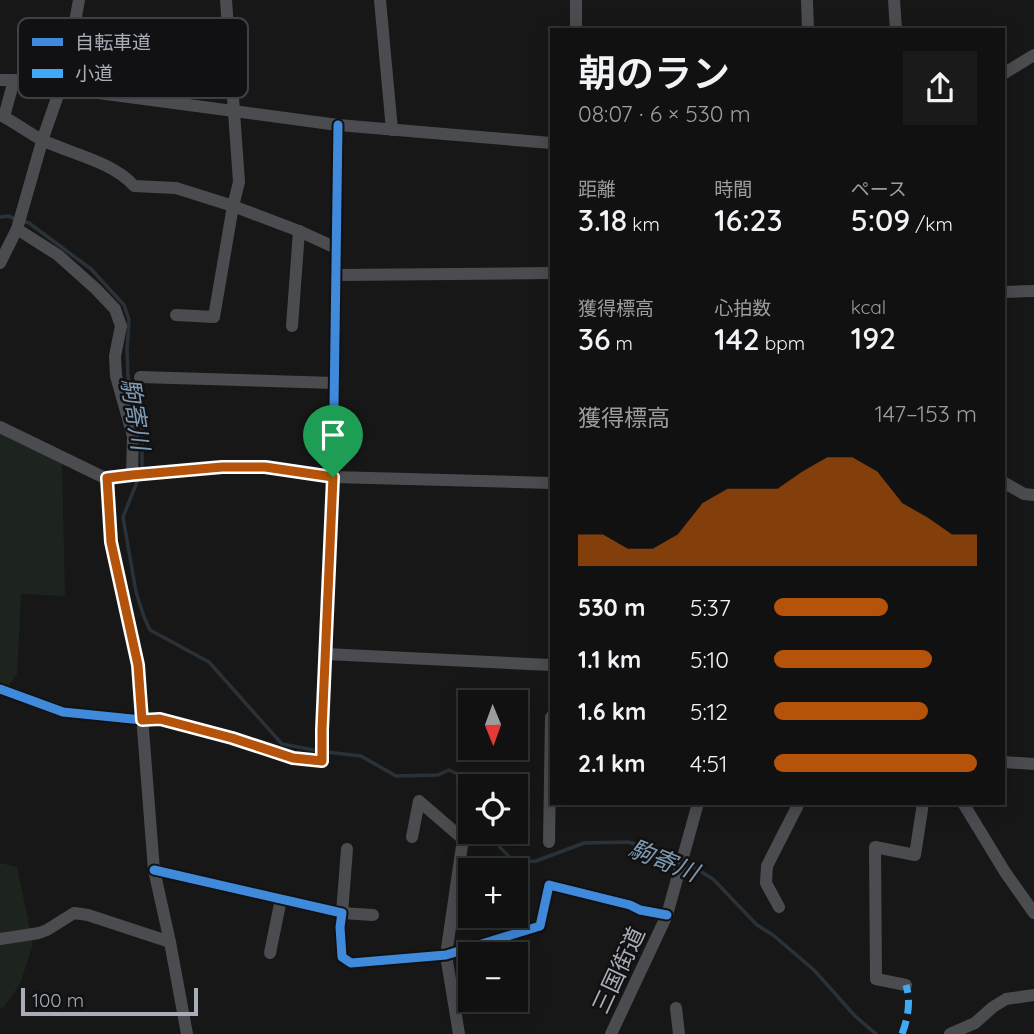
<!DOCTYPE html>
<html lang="ja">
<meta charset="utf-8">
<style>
:root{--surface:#111;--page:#1a1a1a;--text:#f1f3f6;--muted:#9c9d9f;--line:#303131;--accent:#b45309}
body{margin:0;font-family:Quicksand,"Noto Sans JP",sans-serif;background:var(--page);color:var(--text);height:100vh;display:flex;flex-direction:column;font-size:26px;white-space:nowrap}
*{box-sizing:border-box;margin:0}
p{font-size:23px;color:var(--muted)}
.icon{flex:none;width:38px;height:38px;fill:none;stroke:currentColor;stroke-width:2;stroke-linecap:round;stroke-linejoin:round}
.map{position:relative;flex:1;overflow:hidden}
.drawer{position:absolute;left:550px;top:28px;width:455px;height:777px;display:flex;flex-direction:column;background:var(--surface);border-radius:0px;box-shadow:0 4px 18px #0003,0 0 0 2px var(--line)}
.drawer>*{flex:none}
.needle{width:46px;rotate:179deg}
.fabs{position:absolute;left:458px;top:690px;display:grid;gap:14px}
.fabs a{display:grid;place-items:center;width:70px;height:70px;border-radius:0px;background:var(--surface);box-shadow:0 4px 18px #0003,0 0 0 2px var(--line);font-size:35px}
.scale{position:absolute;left:21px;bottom:18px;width:177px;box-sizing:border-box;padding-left:7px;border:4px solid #a8adb8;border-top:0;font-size:19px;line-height:24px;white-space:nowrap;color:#a8adb8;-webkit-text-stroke:5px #111113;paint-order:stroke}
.pin{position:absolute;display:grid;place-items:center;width:60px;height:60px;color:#fff;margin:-72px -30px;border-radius:50% 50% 50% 0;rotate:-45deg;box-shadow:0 0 7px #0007}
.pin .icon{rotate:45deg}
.round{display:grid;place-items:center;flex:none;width:74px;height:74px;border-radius:0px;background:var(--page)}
.overview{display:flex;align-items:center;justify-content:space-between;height:119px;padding:0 28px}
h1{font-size:38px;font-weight:600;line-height:52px}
.metrics{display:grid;grid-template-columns:repeat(3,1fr);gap:10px;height:119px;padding:7px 28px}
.metrics div{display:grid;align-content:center}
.metrics b{font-size:30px;font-weight:600}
.metrics small{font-size:19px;font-weight:400}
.metrics p{font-size:19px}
.chart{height:196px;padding:14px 28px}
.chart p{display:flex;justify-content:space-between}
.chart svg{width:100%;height:126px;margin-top:7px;fill:var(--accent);opacity:.7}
ul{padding:0 28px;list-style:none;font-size:23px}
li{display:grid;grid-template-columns:112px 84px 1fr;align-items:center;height:52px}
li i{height:18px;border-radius:9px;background:var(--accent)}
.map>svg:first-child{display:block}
.green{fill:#1d241e}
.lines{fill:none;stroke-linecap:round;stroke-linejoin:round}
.stream{stroke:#2a3239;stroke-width:3.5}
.minor{stroke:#4b4c50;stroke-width:12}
.quiet{stroke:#3fa9f5;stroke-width:7;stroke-dasharray:14 7;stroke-linecap:butt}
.cycleway-casing{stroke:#111113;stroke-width:13}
.cycleway{stroke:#408adc;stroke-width:9}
.route-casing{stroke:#fff;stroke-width:14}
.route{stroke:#b45309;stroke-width:9}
.labels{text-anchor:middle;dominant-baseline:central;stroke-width:5;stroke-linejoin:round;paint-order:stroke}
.street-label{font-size:23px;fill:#a8adb8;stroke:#111113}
.water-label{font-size:24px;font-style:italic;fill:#7f9bb3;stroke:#111113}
.key{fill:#111113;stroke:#3e4045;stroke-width:2}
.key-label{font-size:19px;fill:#a8adb8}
</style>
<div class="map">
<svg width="1034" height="1034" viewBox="0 0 1034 1034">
<rect width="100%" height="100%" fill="#171717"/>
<g class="green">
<path d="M0,432L62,461L65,596L21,594L17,674L7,688L0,685Z"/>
<path d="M0,863L17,867L33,944L20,984L4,1007L0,1008Z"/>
</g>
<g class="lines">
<g class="stream">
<path d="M0,217L8,216L16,219"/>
<path d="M23,221L29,223L91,269L124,305L129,320L127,350L128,377L142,430V470"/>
<path d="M139,477L123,517L136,592L144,617L150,630L209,662L282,744L319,751"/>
<path d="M326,752L361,756L396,776L438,775L449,770L470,780L473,786"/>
<path d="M493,831L499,846L514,862L536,861L584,843L628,842L659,851L679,860"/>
<path d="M686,864L700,871L713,879L757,925L773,935L814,970L855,1016L876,1034"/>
</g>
<g class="minor">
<path d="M380,0L392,130"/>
<path d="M807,0L808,30"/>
<path d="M894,0L896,30"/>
<path d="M576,30V0"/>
<path d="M1003,74L1034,55"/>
<path d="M0,80H14L61,88L338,125L551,143"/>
<path d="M14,80L4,117C17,124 29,133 42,140C69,153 114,162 134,186L176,188L233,206L299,231L336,248"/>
<path d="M17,229L58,255L96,289L115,309L121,326L115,356L116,376L133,436L132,475"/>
<path d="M0,263L17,229L43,138L66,72L79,0"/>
<path d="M337,275L551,273"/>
<path d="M1003,292L1034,291"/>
<path d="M176,315L214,317L233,206L239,182L226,0"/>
<path d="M292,326L299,231"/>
<path d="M140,377L335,383"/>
<path d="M0,427L107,479L132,475L222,467L265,466L333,477L551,483"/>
<path d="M107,479L111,542L138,665L154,870L170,942L187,1034"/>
<path d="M1003,482L1024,494L1034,495"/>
<path d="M326,654L551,665"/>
<path d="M0,689L63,712L142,720L160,719L232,738L293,758L322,761V730L333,477L338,125"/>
<path d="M1003,762L1034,764"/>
<path d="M963,803L1005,872L1034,913"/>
<path d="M412,837L419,801L463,839L446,955L459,1034"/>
<path d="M549,842L551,717"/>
<path d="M347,849L342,913L373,915"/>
<path d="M154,870L342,913L340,927L342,957L351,963L446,955L540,926L549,885L630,905L640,910L667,915"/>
<path d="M779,907L766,883L767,866L799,803"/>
<path d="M0,939L39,933L47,930L74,913L88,915L170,942"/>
<path d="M270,953L281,899"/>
<path d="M906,985L876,979L875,847L915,855L923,803"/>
<path d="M676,1008L679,1034"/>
<path d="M611,1034L667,915L698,803"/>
<path d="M950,1034L975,1023L993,1007L1006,999L1034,995"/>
</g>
<path class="quiet" d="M902,1034C908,1018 911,1001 906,985"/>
<g class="cycleway-casing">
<g id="cycleway">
<path d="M0,689L63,712L142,720L160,719L232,738L293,758L322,761V730L333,477L338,125"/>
<path d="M154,870L342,913L340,927L342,957L351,963L446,955L540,926L549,885L630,905L640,910L667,915"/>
</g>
</g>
<use href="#cycleway" class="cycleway"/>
</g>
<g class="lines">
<g class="route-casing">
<path id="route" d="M222,467H265L333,477L322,730V761L293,758L232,738L160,719L142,720L138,665L111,542L107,478L132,475Z"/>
</g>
<use href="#route" class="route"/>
</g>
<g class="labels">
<g class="street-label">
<text transform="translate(618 970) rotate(-65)">三国街道</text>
</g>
<g class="water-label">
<text transform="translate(136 414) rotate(81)">駒寄川</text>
<text transform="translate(664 860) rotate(22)">駒寄川</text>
</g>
</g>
<rect x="18" y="18" width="230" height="80" rx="10" class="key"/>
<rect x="32" y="38" width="31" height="8" fill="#408adc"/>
<rect x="32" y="69" width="31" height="9" fill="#3fa9f5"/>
<g class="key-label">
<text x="75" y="49">自転車道</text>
<text x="75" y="80">小道</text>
</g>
</svg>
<div class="fabs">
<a><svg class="needle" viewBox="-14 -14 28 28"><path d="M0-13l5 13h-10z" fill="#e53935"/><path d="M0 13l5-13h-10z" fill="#9c9d9f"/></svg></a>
<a><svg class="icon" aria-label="locate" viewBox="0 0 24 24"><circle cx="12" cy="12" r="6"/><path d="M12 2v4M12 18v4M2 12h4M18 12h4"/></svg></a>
<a>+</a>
<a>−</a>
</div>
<div class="scale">100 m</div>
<div class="pin" style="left:333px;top:477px;background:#1e9e55"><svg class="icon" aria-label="arrive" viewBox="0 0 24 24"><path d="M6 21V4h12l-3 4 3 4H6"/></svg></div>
<section class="drawer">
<div class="overview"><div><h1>朝のラン</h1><p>08:07 · 6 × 530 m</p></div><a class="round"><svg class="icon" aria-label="share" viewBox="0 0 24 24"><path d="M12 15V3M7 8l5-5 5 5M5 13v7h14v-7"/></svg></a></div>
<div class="metrics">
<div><p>距離</p><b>3.18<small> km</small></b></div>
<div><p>時間</p><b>16:23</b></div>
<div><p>ペース</p><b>5:09<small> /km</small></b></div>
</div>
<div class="metrics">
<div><p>獲得標高</p><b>36<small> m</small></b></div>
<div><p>心拍数</p><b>142<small> bpm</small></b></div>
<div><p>kcal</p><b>192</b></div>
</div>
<div class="chart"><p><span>獲得標高</span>147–153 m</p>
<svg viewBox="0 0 160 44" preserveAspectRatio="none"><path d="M0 44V33L10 33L20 38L30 38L40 33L50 22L60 17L70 17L80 17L90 11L100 6L110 6L120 11L130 22L140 27L150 33L160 33V44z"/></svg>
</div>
<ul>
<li><b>530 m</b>5:37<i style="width:56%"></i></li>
<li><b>1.1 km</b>5:10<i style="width:78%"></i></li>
<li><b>1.6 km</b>5:12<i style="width:76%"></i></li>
<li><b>2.1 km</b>4:51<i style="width:100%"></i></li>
</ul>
</section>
</div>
